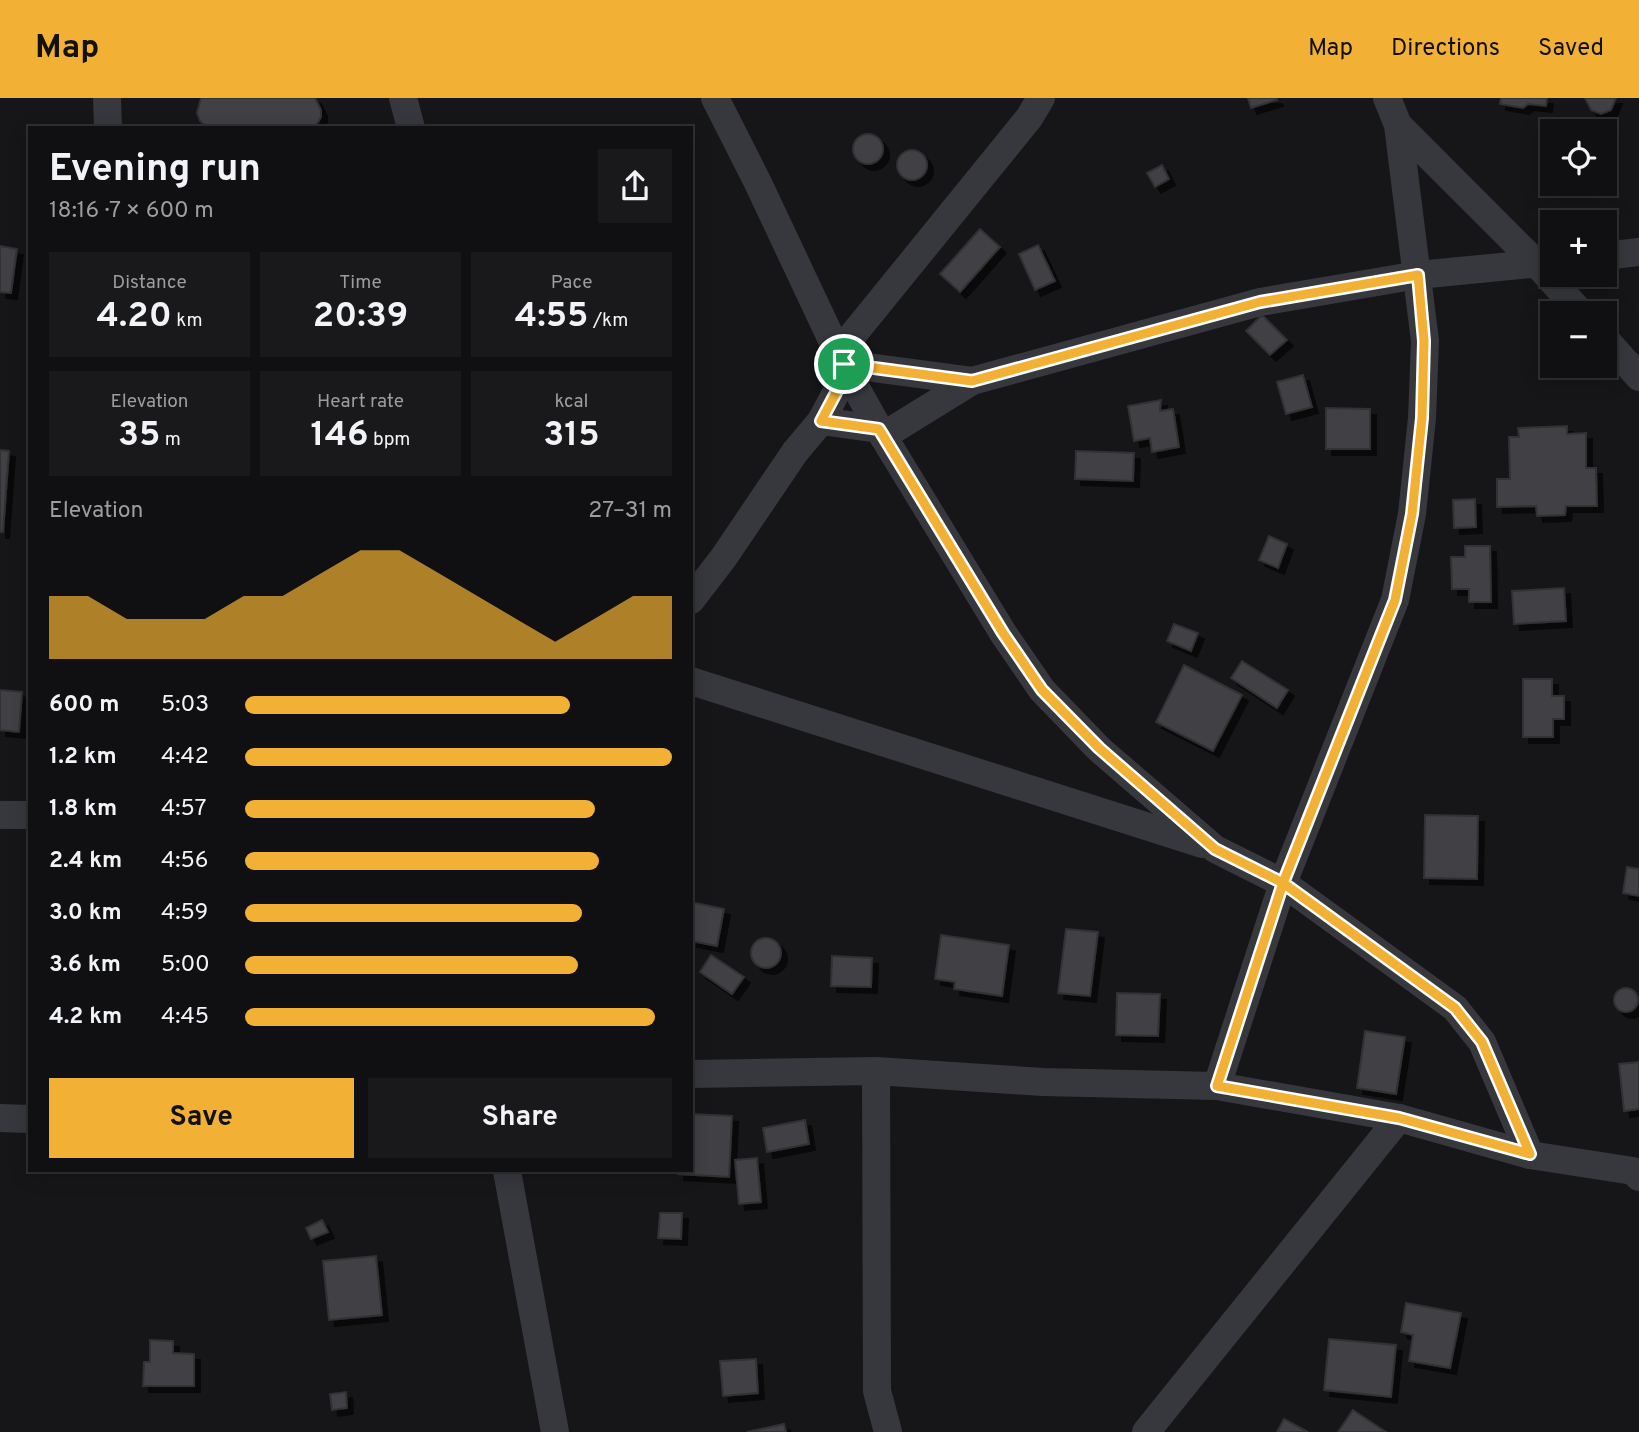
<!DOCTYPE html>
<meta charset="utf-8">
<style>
:root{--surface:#101012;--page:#19191b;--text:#f1f3f6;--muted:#9c9d9f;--line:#303032;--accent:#f2b134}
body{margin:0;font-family:Overpass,sans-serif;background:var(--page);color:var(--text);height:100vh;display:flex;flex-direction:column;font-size:26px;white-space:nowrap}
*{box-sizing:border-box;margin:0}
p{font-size:23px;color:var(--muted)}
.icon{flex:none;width:38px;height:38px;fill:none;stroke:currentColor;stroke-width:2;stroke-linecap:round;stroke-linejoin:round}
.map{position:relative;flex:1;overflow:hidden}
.sheet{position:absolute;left:28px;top:28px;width:665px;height:1046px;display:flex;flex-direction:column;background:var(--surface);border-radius:0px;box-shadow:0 4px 18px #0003,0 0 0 2px var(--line)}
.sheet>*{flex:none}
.buttons{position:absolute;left:1540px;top:21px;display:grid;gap:14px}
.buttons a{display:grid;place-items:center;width:77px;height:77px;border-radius:0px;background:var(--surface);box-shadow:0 4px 18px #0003,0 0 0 2px var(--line);font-size:35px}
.pin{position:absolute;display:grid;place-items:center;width:60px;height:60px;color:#fff;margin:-30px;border:4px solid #fff;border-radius:50%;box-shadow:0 2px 7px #0007}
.round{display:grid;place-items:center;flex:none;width:74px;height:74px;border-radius:0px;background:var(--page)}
.summary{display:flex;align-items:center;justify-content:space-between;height:119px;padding:0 21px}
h1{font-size:38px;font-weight:700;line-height:52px}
.figures{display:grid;grid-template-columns:repeat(3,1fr);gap:10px;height:119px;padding:7px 21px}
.figures div{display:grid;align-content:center;border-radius:0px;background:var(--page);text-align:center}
.figures b{font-size:35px;font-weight:700}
.figures small{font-size:19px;font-weight:400}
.figures p{font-size:19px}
.chart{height:196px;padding:14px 21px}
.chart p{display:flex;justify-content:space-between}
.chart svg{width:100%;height:126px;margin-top:7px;fill:var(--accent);opacity:.7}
.primary-button{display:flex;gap:14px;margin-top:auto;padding:14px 21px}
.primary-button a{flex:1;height:80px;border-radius:0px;background:var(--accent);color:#111;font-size:28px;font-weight:700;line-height:80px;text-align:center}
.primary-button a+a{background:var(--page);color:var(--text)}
ul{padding:0 21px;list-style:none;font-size:23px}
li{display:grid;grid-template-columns:112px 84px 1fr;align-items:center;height:52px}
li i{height:18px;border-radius:9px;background:var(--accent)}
header{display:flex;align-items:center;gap:42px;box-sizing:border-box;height:98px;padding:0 35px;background:var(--accent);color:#111}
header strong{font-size:33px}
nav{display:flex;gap:38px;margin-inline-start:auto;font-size:24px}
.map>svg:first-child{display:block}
.building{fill:#404145;stroke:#303034;stroke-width:2;filter:url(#shadow)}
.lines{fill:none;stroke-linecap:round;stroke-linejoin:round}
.minor{stroke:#37383d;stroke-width:28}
.route-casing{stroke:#fff;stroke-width:14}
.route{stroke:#f2b134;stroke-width:9}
</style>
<header>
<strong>Map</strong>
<nav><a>Map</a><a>Directions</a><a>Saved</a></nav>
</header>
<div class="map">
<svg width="1639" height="1334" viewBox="0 0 1639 1334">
<defs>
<filter id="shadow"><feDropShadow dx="6" dy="6" stdDeviation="0" flood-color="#0009"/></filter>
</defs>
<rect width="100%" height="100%" fill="#161618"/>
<g class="building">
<path d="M201,0H315L321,12V19L315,30H208L200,23L197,15Z"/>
<path d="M1248,0H1276L1277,2L1251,10Z"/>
<path d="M1501,0H1547L1546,8L1528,6L1523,10L1500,6Z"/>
<path d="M1585,0H1616L1611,12L1601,16L1591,12Z"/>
<circle cx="868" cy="51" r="15"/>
<circle cx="912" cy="67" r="15"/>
<path d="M1162,67L1169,81L1155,89L1147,75Z"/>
<path d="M980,131L1000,149L960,194L940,176Z"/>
<path d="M1038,147L1055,183L1035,192L1019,156Z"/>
<path d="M0,148L17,151L11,195L0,194Z"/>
<path d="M1262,217L1287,242L1270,257L1246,233Z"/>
<path d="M1303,277L1312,309L1286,316L1277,284Z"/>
<path d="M1161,302L1160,313L1173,311L1179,349L1152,354L1150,340L1134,343L1128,308Z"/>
<path d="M1326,310L1370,311V351H1326Z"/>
<path d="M1567,328V336L1586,335V370H1596L1597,408H1566L1565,417L1537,418L1536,408L1497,409V381H1510L1509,339H1519L1518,330Z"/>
<path d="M0,352L9,353L3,434H0Z"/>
<path d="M1076,353L1134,355L1133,383L1075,381Z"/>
<path d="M1475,401L1476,429L1454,430L1453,402Z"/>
<path d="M1269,438L1287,446L1278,470L1259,462Z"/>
<path d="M1465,448H1490L1491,504H1469V491H1452L1451,459H1465Z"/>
<path d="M1564,490L1566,523L1514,526L1512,493Z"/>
<path d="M1174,526L1198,535L1191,553L1167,543Z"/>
<path d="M1242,563L1288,592L1277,610L1231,580Z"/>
<path d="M1184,567L1242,597L1213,653L1156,624Z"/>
<path d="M1523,581H1552V598H1564V621H1553V639H1523Z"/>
<path d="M0,592L22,594L19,634L0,632Z"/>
<path d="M1425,717L1478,718L1477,781L1424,780Z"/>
<path d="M1627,769L1639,771V798L1623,795Z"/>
<path d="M691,804L724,811L717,848L691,843Z"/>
<path d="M1066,831L1098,834L1090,898L1058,895Z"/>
<path d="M941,837L1009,847L1002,898L954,891L955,884L935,881Z"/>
<circle cx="766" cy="855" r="15"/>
<path d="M711,857L744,879L732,896L700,874Z"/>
<path d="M832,858L872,860L871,889L831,888Z"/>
<circle cx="1626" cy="902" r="12"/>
<path d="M1117,895L1160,896L1158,938L1116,937Z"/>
<path d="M1365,933L1405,939L1396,996L1357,990Z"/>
<path d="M1639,964V1011L1624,1013L1619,966Z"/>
<path d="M691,1016L732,1018L729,1079L678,1076V1073H691Z"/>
<path d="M805,1022L809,1046L767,1054L763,1030Z"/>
<path d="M757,1060L761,1104L739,1106L735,1062Z"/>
<path d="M660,1115H682L681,1141L658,1140Z"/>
<path d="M322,1122L328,1134L311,1141L306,1130Z"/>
<path d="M376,1158L382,1217L329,1222L323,1163Z"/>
<path d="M1406,1205L1461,1215L1450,1270L1409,1263L1413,1237L1401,1234Z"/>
<path d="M1329,1241L1396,1247L1391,1299L1324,1292Z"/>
<path d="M150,1242L173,1243V1255L194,1256V1288H143L144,1264H150Z"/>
<path d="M756,1261L758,1295L723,1298L720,1263Z"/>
<path d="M346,1294L347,1310L332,1312L330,1296Z"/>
<path d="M1353,1312L1386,1334H1338Z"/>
<path d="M1284,1321L1308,1334H1277Z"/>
<path d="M784,1326L786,1334H747Z"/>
</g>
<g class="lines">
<g class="minor">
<path d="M107,0L108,30"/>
<path d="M403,0L411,30"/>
<path d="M715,0L758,85L847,274L883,338L1003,535L1042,592L1099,651L1215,751L1283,785L1455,910L1482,944L1530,1057"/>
<path d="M1387,0L1398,27L1537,166L1581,215"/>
<path d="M1605,158L1639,154"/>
<path d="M1605,241L1639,279"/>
<path d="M839,254L1029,20L1041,0"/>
<path d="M844,266L972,283"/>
<path d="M821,323L879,331"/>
<path d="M883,338L972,283L1260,204L1418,177L1552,164"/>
<path d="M691,502L724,459L795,354L821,323L847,274"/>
<path d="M691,583L1202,746"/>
<path d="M0,717H30"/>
<path d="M876,973L877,1293L888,1334"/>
<path d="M691,976L876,973L1043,984L1217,988L1399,1020L1530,1057L1633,1073L1639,1079"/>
<path d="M1217,988L1283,785L1395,502L1412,416L1422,320L1425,243L1398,27"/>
<path d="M0,1020L30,1021"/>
<path d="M507,1073L555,1334"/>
<path d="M1146,1334L1399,1020"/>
</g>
</g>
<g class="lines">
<g class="route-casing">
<path id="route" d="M844,266L847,274L821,323L879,331L1003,535L1042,592L1099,650L1215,751L1283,785L1455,910L1482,944L1530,1056L1399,1020L1217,988L1283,785L1395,502L1412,416L1422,320L1424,243L1418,177L1260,204L972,283L844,266"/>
</g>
<use href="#route" class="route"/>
</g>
</svg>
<div class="buttons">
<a><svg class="icon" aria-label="locate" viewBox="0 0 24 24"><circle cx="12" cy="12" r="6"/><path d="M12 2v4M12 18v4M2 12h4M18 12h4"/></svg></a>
<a>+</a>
<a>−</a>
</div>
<div class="pin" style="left:844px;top:266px;background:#1e9e55"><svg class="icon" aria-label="arrive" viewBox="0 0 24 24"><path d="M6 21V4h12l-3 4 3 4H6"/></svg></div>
<section class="sheet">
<div class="summary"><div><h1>Evening run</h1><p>18:16 · 7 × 600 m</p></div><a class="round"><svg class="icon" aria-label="share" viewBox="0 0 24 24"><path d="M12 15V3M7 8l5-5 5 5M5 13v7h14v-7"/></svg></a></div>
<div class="figures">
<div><p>Distance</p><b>4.20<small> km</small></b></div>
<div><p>Time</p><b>20:39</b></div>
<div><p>Pace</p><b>4:55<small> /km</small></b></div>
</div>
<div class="figures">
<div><p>Elevation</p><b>35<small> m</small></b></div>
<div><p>Heart rate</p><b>146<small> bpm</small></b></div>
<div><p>kcal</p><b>315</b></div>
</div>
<div class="chart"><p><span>Elevation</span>27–31 m</p>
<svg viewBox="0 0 160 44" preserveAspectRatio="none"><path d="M0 44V22L10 22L20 30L30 30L40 30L50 22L60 22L70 14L80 6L90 6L100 14L110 22L120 30L130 38L140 30L150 22L160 22V44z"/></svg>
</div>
<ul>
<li><b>600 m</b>5:03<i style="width:76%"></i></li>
<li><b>1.2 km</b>4:42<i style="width:100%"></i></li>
<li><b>1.8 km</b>4:57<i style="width:82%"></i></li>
<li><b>2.4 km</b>4:56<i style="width:83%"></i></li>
<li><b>3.0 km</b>4:59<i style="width:79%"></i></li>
<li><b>3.6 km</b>5:00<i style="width:78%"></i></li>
<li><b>4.2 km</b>4:45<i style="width:96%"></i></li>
</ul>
<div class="primary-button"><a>Save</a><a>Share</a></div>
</section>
</div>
